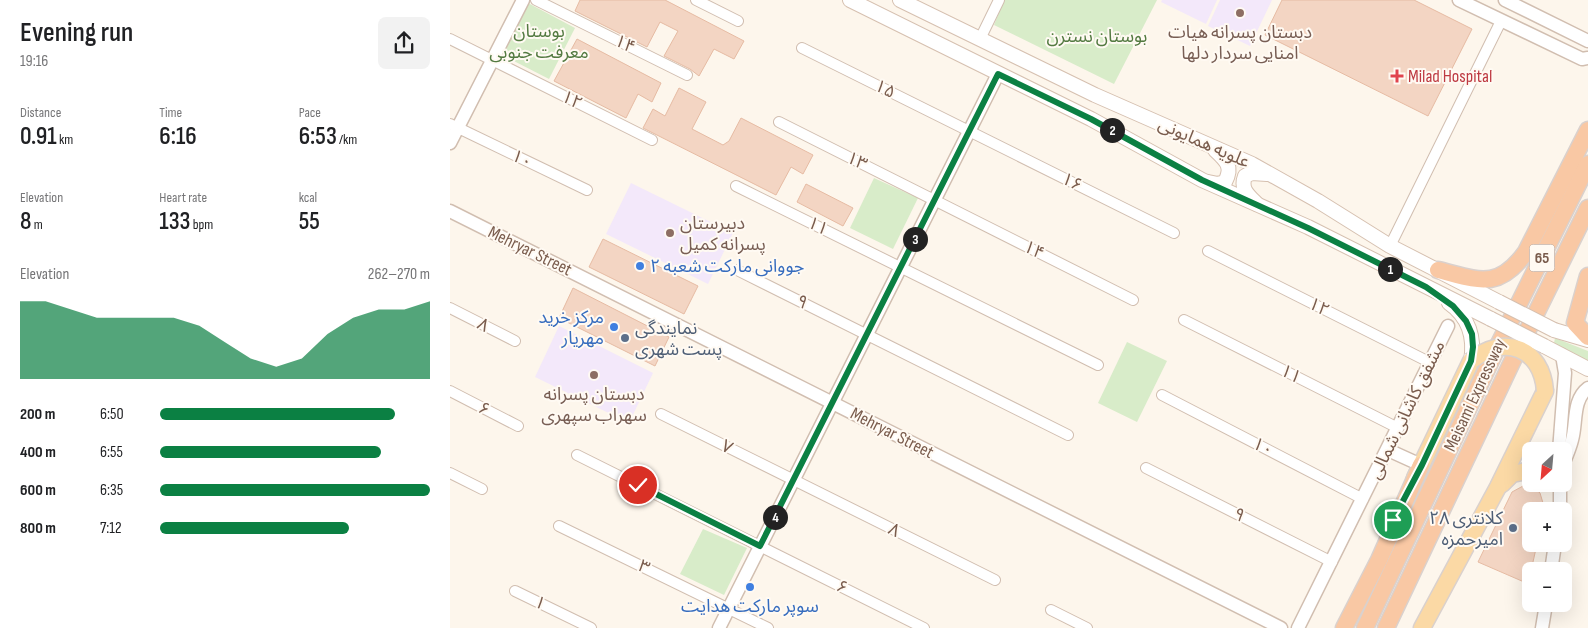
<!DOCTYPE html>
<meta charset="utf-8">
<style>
:root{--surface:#fff;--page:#f2f2f2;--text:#202124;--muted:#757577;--accent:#0b8043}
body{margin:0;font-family:"Sofia Sans Condensed","Noto Sans Arabic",sans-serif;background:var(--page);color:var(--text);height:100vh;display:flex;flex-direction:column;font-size:19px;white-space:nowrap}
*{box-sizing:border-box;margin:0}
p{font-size:16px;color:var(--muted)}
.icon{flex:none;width:28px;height:28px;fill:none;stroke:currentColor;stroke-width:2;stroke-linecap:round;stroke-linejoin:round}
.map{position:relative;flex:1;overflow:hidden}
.drawer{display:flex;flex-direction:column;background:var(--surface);width:450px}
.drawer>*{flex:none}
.needle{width:32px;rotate:206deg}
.controls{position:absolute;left:1072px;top:442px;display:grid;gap:10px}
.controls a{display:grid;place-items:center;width:50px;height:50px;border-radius:8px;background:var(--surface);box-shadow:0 5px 20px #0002;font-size:25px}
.pin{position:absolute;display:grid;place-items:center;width:42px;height:42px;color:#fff;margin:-21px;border:2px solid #fff;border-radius:50%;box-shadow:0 1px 5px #0007}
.km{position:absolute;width:25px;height:25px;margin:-12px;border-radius:50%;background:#222;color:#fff;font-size:14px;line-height:25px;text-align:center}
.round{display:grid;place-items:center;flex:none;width:52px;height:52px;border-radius:8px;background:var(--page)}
.headline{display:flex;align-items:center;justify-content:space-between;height:85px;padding:0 20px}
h1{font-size:28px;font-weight:600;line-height:38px}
.figures{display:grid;grid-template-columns:repeat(3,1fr);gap:8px;height:85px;padding:5px 20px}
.figures div{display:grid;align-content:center}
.figures b{font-size:25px;font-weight:600}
.figures small{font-size:14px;font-weight:400}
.figures p{font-size:14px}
.chart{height:140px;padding:10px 20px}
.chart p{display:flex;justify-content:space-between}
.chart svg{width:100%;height:90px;margin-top:5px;fill:var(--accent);opacity:.7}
ul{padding:0 20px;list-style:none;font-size:16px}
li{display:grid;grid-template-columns:80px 60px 1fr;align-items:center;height:38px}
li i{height:12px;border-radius:6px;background:var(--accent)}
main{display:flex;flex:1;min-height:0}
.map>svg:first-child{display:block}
.education{fill:#f3e8fa}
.green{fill:#d8ecc9}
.building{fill:#f3d5c3;stroke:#e6bba3}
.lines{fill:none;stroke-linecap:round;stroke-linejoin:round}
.minor-casing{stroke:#d1beb0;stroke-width:12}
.tertiary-casing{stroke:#d1beb0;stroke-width:15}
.secondary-casing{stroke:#d6c0b0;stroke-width:16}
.primary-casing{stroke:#dad1cd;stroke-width:19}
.trunk-casing{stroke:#dad1cd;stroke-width:19}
.minor{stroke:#fff;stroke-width:10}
.tertiary{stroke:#fff;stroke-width:12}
.secondary{stroke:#fff;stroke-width:14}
.primary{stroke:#fbd9a5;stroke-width:16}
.trunk{stroke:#f9c8a4;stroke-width:16}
.secondary-bridge-casing{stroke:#d6c0b0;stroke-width:16;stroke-linecap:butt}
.primary-bridge-casing{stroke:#dad1cd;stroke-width:19;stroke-linecap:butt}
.secondary-bridge{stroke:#fff;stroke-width:14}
.primary-bridge{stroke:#fbd9a5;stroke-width:16}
.route-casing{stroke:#fff;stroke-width:10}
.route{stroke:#0b8043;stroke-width:6}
.education-dot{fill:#8d6e63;stroke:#fffaf3;stroke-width:2}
.health-dot{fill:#e0444e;stroke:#fffaf3;stroke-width:2}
.shop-dot{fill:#3f7fe0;stroke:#fffaf3;stroke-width:2}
.service-dot{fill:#5c6f8a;stroke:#fffaf3;stroke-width:2}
.labels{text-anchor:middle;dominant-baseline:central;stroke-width:4;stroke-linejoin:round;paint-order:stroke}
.shield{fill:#fffaf3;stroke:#a28b7f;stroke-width:1}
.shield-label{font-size:16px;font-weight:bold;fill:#7a5c4d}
.park-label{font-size:18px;fill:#537a41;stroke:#fffaf3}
.education-label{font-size:18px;fill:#785e54;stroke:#fffaf3}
.street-label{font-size:18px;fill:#7a5c4d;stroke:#fffaf3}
.health-label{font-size:18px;fill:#be3a42;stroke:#fffaf3;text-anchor:start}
.shop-label{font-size:18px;fill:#366cbe;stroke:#fffaf3;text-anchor:start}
.service-label{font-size:18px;fill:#4e5e75;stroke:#fffaf3;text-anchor:start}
</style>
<main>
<section class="drawer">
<div class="headline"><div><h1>Evening run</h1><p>19:16</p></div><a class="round"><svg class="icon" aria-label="share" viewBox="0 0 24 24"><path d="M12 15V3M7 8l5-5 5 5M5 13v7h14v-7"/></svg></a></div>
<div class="figures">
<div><p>Distance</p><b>0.91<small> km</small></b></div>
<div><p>Time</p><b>6:16</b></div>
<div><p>Pace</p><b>6:53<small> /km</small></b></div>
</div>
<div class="figures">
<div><p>Elevation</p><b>8<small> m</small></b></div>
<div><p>Heart rate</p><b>133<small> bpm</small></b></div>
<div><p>kcal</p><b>55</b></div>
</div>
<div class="chart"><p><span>Elevation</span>262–270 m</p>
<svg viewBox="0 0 160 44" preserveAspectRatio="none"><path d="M0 44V6L10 6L20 10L30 14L40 14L50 14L60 14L70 18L80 26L90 34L100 38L110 34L120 22L130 14L140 10L150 10L160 6V44z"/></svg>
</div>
<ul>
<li><b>200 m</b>6:50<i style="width:87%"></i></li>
<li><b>400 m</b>6:55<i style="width:82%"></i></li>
<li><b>600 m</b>6:35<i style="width:100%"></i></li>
<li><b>800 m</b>7:12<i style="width:70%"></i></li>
</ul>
</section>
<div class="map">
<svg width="1138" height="628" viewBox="0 0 1138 628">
<rect width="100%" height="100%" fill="#fdf6ec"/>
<g class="education">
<path d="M712,0H767L756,24L711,2Z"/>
<path d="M770,0H822L800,46L758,26Z"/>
<path d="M181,183L283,233L258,284L156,234Z"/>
<path d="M109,326L203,373L179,423L85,377Z"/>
</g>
<g class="green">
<path d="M554,0H707L664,84L544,25Z"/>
<path d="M78,3L125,28L99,79L52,55Z"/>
<path d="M424,178L468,198L443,249L400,228Z"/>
<path d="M1105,338L1138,351V365L1104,343Z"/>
<path d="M677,342L717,361L687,422L648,403Z"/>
<path d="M253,529L297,548L274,595L230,574Z"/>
</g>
<g class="building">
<path d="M130,0H215L294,41L284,59L264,49L249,76L240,69L214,56L228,31L210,22L197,47L125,11Z"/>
<path d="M832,0H964L1022,29L978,116L815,35Z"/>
<path d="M127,39L211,83L202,102L188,94L176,118L104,81Z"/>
<path d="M229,88L256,102L242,129L273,145L279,141L291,118L363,155L353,174L341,167L326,195L193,128L203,109L215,116Z"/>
<path d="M356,184L403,208L393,226L347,202Z"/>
<path d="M153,239L248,286L234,314L139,267Z"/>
<path d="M123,288L219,337L205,366L109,318Z"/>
<path d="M1073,486H1082L1090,493L1093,503V511H1081V544H1087L1081,571V585L1028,562L1062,492Z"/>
</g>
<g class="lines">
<g class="minor-casing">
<g id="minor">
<path d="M86,0L237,75"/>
<path d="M246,0L288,21"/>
<path d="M0,39L202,140"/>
<path d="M530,39L549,0"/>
<path d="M352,48L724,233"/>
<path d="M329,122L683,300"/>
<path d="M0,124L137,190"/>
<path d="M286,186L648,365"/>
<path d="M940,246L1051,21"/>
<path d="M758,251L981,363"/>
<path d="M287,270L618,435"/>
<path d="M0,308L65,341"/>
<path d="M734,320L948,428"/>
<path d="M0,391L68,426"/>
<path d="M712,395L913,499"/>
<path d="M211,414L545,580"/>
<path d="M127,455L474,628"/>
<path d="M696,468L882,562"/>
<path d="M0,473L32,489"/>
<path d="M109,526L318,628"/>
<path d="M65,591L141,628"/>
<path d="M601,610L637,628"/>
</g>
</g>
<g class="tertiary-casing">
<g id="tertiary">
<path d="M1009,0L1132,59L1138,58"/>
<path d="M1055,0L1138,41"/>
<path d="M0,143L73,0"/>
<path d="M0,211L831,628"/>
<path d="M938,450L971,465"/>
<path d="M1109,451L1115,373L1112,355"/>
<path d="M1114,462C1117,455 1120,448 1122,440C1127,423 1122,400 1138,388"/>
<path d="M1110,484V511"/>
<path d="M1101,571L1105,544"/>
<path d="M269,628L548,74"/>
<path d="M848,628L998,326"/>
<path d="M1092,628L1096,604"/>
</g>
</g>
<g class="secondary-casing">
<g id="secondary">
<path d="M400,0L641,119L752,180L858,227L1041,319"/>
<path d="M450,0L645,95L802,164L868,201L940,246L1049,302"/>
<path d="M758,182L768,184L775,182C783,167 777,161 765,150"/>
<path d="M807,204C798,195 790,189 795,176L802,173L817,174"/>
<path d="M999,303C1019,317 1025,338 1021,361"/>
<path d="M1104,330L1138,340"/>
<path d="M1094,346L1138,369"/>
</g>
</g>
<g class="primary-casing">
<g id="primary">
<path d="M965,478L1021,361"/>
<path d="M1052,484L1062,474L1081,470"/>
<path d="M972,628L1048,487L1095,391"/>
</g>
</g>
<g class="trunk-casing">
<g id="trunk">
<path d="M988,270C1028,280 1048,291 1076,252L1138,130"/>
<path d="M1138,276L1125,323L1138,337"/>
<path d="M894,628L929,560L971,465"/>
<path d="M915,628L1045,352L1138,164"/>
<path d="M936,628L1061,364L1138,208"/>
</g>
</g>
<use href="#minor" class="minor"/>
<use href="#tertiary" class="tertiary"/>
<use href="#secondary" class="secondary"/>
<use href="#primary" class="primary"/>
<use href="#trunk" class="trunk"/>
<g class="secondary-bridge-casing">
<g id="secondary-bridge">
<path d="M1049,302L1104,330"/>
<path d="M1041,319L1094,346"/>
</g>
</g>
<g class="primary-bridge-casing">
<path id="primary-bridge" d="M1021,361C1054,333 1092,348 1095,391"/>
</g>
<use href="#secondary-bridge" class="secondary-bridge"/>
<use href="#primary-bridge" class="primary-bridge"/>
</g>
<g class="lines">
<g class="route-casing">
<path id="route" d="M188,485L310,546L548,74L641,119L752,180L858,228L976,287L1003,306L1016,321L1022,334L1023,347L1021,361L972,465L943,520"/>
</g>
<use href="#route" class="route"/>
</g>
<g class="education-dot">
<circle cx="790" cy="13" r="5"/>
<circle cx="220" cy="233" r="5"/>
<circle cx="144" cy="375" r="5"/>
</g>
<path class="health-dot" d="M944.5 68.5h5v5h5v5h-5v5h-5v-5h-5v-5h5z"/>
<g class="shop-dot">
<circle cx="190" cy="266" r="5"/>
<circle cx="164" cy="327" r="5"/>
<circle cx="300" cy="587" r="5"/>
</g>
<g class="service-dot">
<circle cx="175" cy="338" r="5"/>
<circle cx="1063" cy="528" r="5"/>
</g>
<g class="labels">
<rect class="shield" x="1079.5" y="244.5" width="25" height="27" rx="4"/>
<g class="shield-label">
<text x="1092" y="258">65</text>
</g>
<g class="park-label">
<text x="89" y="31">بوستان<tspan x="89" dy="21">معرفت جنوبی</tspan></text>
<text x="647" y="36">بوستان نسترن</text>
</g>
<g class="education-label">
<text x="790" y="32">دبستان پسرانه هیات<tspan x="790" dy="21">امنایی سردار دلها</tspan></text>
<text x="230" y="223" text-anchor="start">دبیرستان<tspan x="230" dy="21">پسرانه کمیل</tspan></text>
<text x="144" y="394">دبستان پسرانه<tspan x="144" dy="21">سهراب سپهری</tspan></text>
</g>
<g class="street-label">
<text transform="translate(175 44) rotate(26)">۱۴</text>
<text transform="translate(435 89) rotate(26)">۱۵</text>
<text transform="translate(122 100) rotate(27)">۱۲</text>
<text transform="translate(754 143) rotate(24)">علویه همایونی</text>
<text transform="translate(72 159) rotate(26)">۱۰</text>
<text transform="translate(407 161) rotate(26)">۱۳</text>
<text transform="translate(622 182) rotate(26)">۱۶</text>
<text transform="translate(368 226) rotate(26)">۱۱</text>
<text transform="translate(584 250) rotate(27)">۱۴</text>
<text transform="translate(80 251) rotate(26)">Mehryar Street</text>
<text transform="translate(352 302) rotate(26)">۹</text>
<text transform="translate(869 307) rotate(27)">۱۲</text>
<text transform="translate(33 325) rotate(27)">۸</text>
<text transform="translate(841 374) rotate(27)">۱۱</text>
<text transform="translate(1025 395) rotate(-65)">Meisami Expressway</text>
<text transform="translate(34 409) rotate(27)">۶</text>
<text transform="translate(957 410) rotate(-64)">مشفق کاشانی شمالی</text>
<text transform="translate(442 433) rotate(27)">Mehryar Street</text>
<text transform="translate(277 447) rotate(26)">۷</text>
<text transform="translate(813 447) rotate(27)">۱۰</text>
<text transform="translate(789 515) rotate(27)">۹</text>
<text transform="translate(444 530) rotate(26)">۸</text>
<text transform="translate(194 567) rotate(26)">۳</text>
<text transform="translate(392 587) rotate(26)">۶</text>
<text transform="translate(90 603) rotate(26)">۱</text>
</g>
<g class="health-label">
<text x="958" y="76">Milad Hospital</text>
</g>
<g class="shop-label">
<text x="200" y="266">جووانی مارکت شعبه ۲</text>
<text x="154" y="317" text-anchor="end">مرکز خرید<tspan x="154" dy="21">مهریار</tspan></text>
<text x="300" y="606" text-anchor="middle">سوپر مارکت هدایت</text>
</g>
<g class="service-label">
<text x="185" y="328">نمایندگی<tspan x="185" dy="21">پست شهری</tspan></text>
<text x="1053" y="518" text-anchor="end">کلانتری ۲۸<tspan x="1053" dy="21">امیرحمزه</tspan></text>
</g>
</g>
</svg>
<div class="controls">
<a><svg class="needle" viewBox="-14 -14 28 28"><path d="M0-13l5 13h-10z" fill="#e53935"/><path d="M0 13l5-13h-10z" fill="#757577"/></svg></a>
<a>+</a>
<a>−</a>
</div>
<div class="pin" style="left:943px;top:520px;background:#1e9e55"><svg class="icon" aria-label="arrive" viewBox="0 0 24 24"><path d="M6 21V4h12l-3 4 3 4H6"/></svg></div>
<div class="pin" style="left:188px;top:485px;background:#d93025"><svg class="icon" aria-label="check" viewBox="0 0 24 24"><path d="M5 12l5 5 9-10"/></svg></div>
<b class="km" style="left:940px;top:269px">1</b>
<b class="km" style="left:662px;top:130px">2</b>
<b class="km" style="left:465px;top:239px">3</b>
<b class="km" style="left:325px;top:517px">4</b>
</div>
</main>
